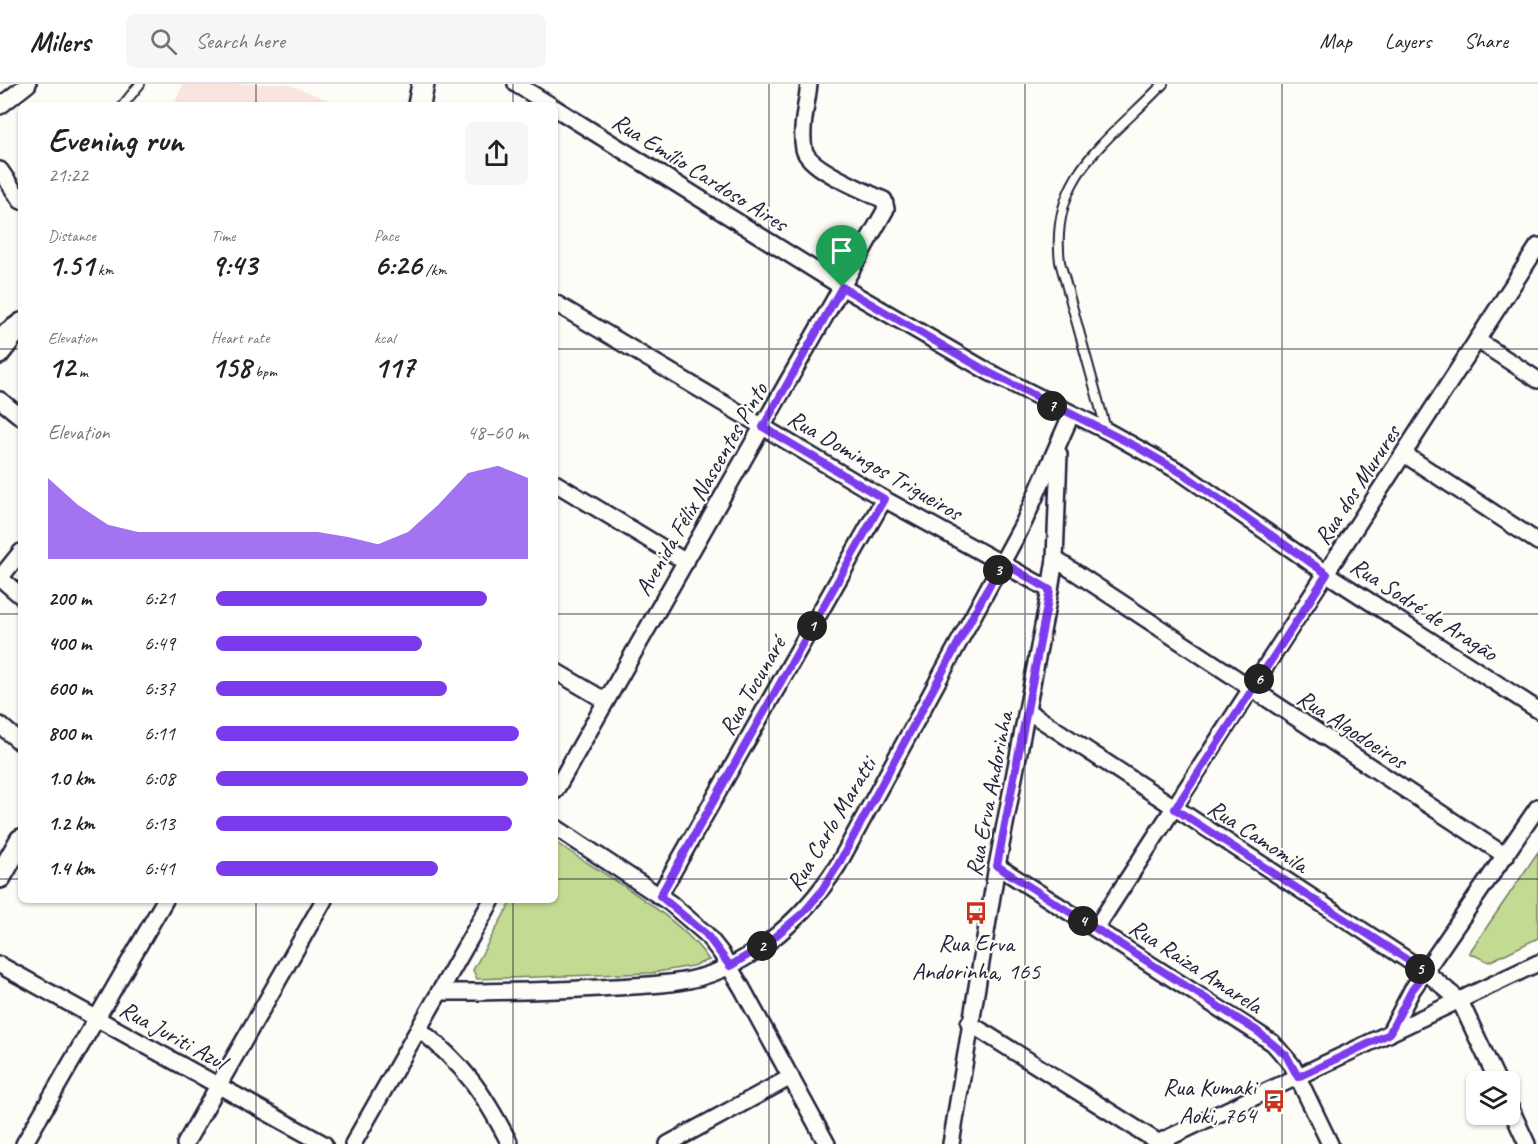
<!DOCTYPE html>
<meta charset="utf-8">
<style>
:root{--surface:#fff;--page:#f6f6f6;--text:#222;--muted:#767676;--line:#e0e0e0;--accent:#7c3aed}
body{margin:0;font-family:Caveat,sans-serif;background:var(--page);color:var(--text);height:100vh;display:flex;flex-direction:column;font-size:22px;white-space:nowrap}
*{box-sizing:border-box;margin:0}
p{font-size:20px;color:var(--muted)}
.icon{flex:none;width:33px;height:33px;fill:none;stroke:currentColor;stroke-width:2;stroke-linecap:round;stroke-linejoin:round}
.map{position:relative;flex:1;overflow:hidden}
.side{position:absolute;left:18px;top:18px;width:540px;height:801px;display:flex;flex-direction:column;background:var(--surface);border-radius:9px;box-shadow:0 2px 4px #0004}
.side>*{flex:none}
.fabs{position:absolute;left:1466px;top:987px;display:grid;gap:12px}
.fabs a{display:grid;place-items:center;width:54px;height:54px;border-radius:9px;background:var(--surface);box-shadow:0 2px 4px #0004;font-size:30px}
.pin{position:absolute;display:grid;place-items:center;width:51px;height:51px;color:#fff;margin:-62px -26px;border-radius:50% 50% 50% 0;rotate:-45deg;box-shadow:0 0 6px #0007}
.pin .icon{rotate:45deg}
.km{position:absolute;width:30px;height:30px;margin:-15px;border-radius:50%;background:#222;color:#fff;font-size:16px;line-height:30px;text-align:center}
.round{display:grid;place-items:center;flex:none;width:63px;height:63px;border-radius:9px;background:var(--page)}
.head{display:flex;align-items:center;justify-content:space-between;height:102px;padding:0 30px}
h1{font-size:33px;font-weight:800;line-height:45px}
.figures{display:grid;grid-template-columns:repeat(3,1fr);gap:9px;height:102px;padding:6px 30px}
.figures div{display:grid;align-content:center}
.figures b{font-size:30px;font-weight:800}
.figures small{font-size:16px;font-weight:400}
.figures p{font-size:16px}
.chart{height:168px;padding:12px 30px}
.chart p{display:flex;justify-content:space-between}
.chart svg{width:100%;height:108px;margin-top:6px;fill:var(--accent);opacity:.7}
ul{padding:0 30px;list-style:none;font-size:20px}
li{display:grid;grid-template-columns:96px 72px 1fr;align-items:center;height:45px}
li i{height:15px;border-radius:8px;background:var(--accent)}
header{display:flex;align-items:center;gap:36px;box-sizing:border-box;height:84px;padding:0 30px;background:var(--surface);border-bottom:2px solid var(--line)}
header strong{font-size:28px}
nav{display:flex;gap:33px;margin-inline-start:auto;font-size:21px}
.search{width:420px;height:54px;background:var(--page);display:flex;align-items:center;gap:15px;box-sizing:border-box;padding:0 21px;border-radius:9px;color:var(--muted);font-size:22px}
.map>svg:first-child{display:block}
.built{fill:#f8e6de}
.green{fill:#c2da91;stroke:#727e66;stroke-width:1.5}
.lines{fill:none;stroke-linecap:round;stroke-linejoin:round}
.lane-casing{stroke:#22223b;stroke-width:12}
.street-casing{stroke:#22223b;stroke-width:20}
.secondary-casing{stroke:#22223b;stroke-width:26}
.lane{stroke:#fdfcf7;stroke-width:8}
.street{stroke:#fdfcf7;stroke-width:15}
.secondary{stroke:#fdfcf7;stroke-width:21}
.route-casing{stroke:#fff;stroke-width:12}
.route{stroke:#7c3aed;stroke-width:8}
.grid{fill:none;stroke:#22223b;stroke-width:1.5;stroke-opacity:0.55}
.labels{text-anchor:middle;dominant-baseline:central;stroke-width:4.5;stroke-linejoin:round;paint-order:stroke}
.street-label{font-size:24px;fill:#22223b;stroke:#fdfcf7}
.poi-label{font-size:24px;fill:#22223b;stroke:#fdfcf7}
</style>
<header>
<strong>Milers</strong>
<div class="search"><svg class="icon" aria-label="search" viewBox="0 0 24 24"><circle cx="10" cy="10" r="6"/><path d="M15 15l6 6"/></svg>Search here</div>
<nav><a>Map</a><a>Layers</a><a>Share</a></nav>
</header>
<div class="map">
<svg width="1538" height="1060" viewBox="0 0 1538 1060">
<rect width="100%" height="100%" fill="#fdfcf7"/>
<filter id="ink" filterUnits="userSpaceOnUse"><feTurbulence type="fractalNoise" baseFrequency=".0167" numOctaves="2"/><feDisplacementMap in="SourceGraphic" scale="12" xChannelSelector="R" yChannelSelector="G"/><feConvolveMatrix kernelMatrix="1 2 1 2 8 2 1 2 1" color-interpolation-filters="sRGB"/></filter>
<g filter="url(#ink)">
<path class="built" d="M183,0H288L340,21H174Z"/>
<g class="green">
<path d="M555,758C601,789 678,830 709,876L692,882L651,889L477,895L473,886L512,816H555Z"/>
<path d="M1538,768V854L1489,878L1469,869Z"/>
</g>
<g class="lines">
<g class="lane-casing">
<g id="lane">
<path d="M123,21L140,0"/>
<path d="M1106,345L1060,178C1049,90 1109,57 1163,0"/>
</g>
</g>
<g class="street-casing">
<g id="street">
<path d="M516,0L550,21"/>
<path d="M0,22L28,0"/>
<path d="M555,24L842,203L989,288L1107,347L1182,389L1327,490L1538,626"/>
<path d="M0,86L21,117"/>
<path d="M555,219L884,415L1050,506"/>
<path d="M0,252L21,237"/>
<path d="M1477,256L1538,296"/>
<path d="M0,272L21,245"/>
<path d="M0,316L21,333"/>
<path d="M1404,370L1538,458"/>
<path d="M555,399L686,478"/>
<path d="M1055,475L1506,772"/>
<path d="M0,494L21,468"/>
<path d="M0,494L21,512"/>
<path d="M555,587L606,617"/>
<path d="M1029,628L1426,888L1460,917L1498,998"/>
<path d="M0,641L21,659"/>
<path d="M555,707L886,125L884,116C865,107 808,85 804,65C800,45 807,20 809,0"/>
<path d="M555,743L670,819L706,850L721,869L742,904L827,1060"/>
<path d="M997,782L1273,959L1292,981L1330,1060"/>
<path d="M659,812L884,415"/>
<path d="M1096,844L1538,162"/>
<path d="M0,881L324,1060"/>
<path d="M439,908C493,908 546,907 599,904C625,902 651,902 677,898C745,889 802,837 838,781L1024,438L1071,331"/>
<path d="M969,939L1161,1060"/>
<path d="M419,945C465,982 483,1008 510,1060"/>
<path d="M1389,950L1412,906L1538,723"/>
<path d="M1509,1021L1527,1060"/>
<path d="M24,1060L165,816"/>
<path d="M185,1060L324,816"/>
<path d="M353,1060L492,816"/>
<path d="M668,1060L791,993"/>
<path d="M951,1060L997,782L1050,506L1055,475L1059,370"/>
<path d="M1155,1060L1538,879"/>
</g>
</g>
<g class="secondary-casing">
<g id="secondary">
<path d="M419,21L423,0"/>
<path d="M0,793L21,756"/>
</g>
</g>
<use href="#lane" class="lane"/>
<use href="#street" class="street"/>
<use href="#secondary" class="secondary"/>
</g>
</g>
<g class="lines" filter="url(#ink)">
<g class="route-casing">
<path id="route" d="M842,203L988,288L1137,363L1182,389L1327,490L1175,725L1426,888L1412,906L1389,950L1298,993L1286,971L1257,947L997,782L1050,506L1002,478L838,781L820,809L804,828L766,860L730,882L706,850L660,812L884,415L763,343Z"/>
</g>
<use href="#route" class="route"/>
</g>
<path class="grid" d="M256,0V21M513,0V21M769,0V1060M1025,0V1060M1282,0V1060M0,265H21M555,265H1538M0,530H21M555,530H1538M0,795H21M555,795H1538M256,816V1060M513,816V1060"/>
<defs>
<g id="bus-bare" transform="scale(1.8)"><path d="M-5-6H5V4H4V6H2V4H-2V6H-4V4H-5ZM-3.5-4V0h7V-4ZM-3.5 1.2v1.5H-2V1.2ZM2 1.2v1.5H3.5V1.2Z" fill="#c8321e" stroke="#fdfcf7" stroke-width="2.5" paint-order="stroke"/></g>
</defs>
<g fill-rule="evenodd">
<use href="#bus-bare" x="976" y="829"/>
<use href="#bus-bare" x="1274" y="1017"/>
</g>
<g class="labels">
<g class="street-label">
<text transform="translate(700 88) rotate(32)">Rua Emílio Cardoso Aires</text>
<text transform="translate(875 381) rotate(30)">Rua Domingos Trigueiros</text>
<text transform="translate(1357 401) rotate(-57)">Rua dos Murures</text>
<text transform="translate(701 405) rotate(-60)">Avenida Félix Nascentes Pinto</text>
<text transform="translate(1424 525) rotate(33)">Rua Sodré de Aragão</text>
<text transform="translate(752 602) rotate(-60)">Rua Tucunaré</text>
<text transform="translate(1352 645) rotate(33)">Rua Algodoeiros</text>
<text transform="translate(989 710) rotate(-79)">Rua Erva Andorinha</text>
<text transform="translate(831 740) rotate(-59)">Rua Carlo Maratti</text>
<text transform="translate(1258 752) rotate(33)">Rua Camomila</text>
<text transform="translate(1196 882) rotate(33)">Rua Raiza Amarela</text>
<text transform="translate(173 951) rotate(29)">Rua Juriti Azul</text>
</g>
<g class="poi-label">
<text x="976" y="859">Rua Erva<tspan x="976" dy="28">Andorinha, 165</tspan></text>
<text x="1256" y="1003" text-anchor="end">Rua Kumaki<tspan x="1256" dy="28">Aoki, 764</tspan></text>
</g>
</g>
</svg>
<div class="fabs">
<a><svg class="icon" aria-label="layers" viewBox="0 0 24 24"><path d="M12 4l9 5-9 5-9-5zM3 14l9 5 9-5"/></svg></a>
</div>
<div class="pin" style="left:842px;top:203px;background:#1e9e55"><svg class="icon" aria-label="arrive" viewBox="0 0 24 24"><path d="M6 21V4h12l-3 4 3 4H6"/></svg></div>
<b class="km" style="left:812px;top:542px">1</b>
<b class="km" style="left:762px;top:862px">2</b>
<b class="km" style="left:998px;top:486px">3</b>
<b class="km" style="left:1083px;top:837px">4</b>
<b class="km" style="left:1420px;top:885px">5</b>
<b class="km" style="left:1259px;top:595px">6</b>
<b class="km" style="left:1052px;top:322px">7</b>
<section class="side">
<div class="head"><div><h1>Evening run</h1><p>21:22</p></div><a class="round"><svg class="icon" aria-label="share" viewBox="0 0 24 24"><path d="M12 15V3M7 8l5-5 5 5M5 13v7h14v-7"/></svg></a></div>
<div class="figures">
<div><p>Distance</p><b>1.51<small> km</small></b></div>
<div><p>Time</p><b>9:43</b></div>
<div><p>Pace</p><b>6:26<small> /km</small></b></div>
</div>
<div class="figures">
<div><p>Elevation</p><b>12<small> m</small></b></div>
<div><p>Heart rate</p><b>158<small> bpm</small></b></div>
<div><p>kcal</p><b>117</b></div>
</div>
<div class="chart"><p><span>Elevation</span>48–60 m</p>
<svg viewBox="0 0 160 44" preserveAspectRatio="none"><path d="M0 44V11L10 22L20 30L30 33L40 33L50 33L60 33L70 33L80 33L90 33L100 35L110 38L120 33L130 22L140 9L150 6L160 11V44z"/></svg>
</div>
<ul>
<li><b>200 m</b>6:21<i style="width:87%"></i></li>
<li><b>400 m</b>6:49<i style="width:66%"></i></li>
<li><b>600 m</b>6:37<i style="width:74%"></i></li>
<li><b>800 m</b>6:11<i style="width:97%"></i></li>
<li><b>1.0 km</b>6:08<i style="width:100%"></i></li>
<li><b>1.2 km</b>6:13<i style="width:95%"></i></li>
<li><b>1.4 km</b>6:41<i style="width:71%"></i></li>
</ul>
</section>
</div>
